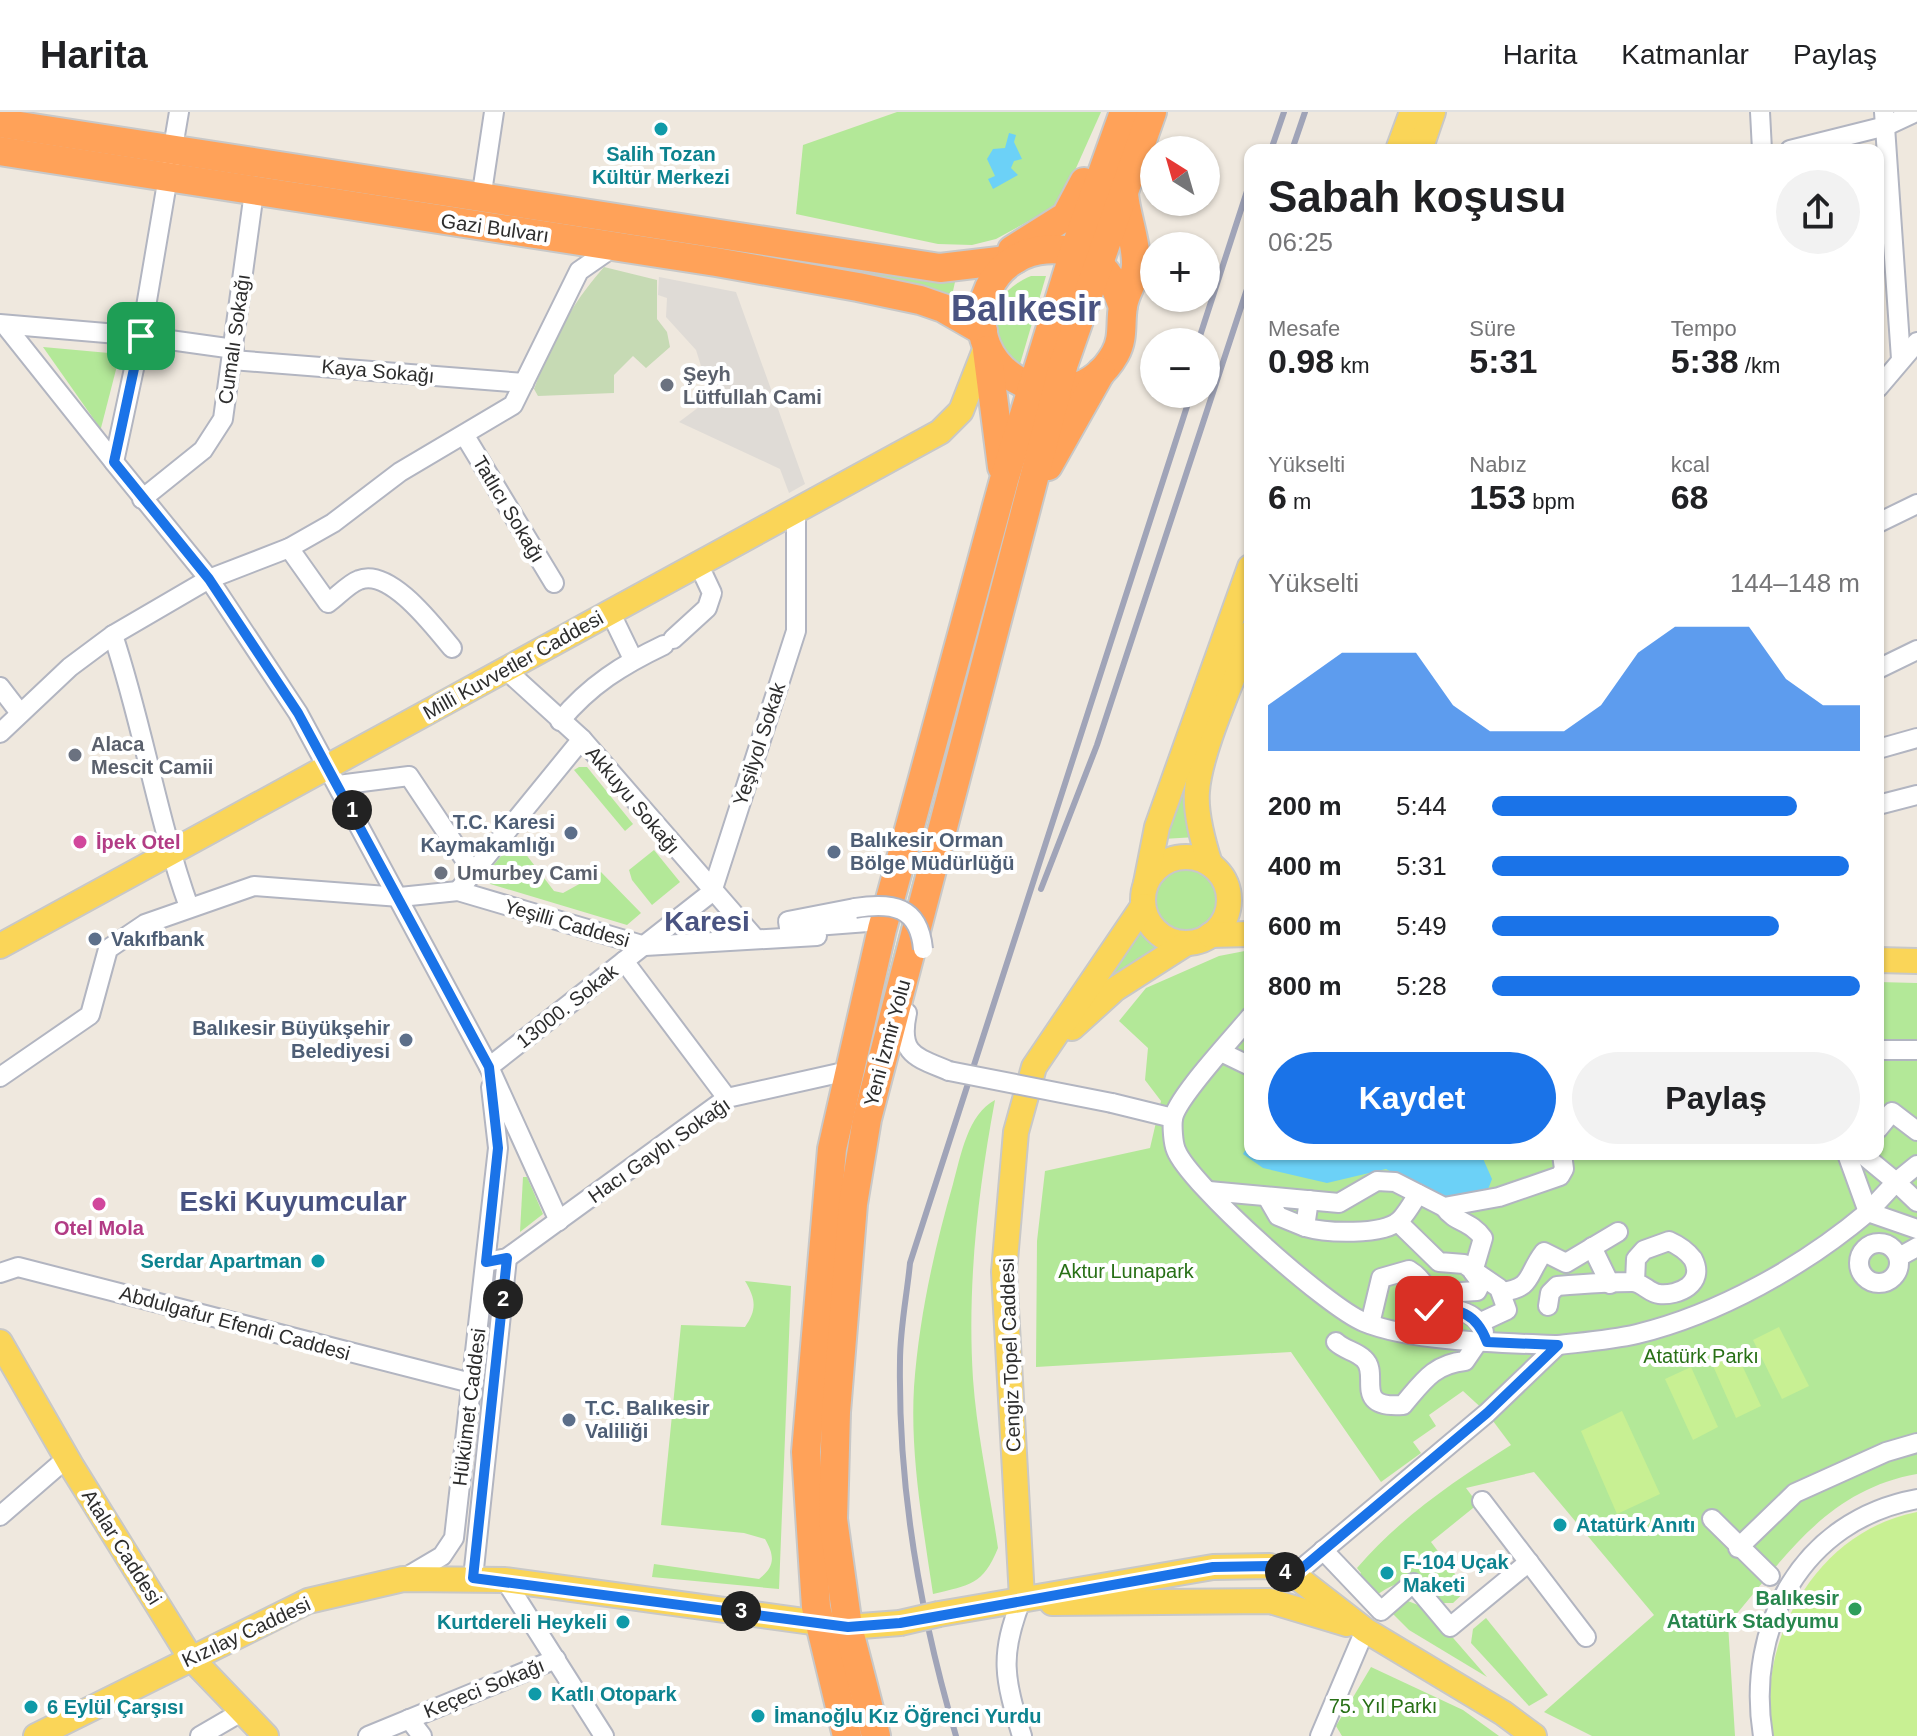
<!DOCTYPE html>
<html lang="tr">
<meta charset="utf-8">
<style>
:root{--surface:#fff;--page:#f2f2f2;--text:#202124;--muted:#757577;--line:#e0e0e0;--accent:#1a73e8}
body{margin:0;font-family:Helvetica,sans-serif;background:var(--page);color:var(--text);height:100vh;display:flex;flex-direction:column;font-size:30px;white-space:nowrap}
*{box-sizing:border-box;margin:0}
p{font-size:26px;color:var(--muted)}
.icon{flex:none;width:44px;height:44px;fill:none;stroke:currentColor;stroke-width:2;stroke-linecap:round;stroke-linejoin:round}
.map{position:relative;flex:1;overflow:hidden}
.panel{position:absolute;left:1244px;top:32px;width:640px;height:1016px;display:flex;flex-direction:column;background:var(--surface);border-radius:16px;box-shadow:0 2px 6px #0004}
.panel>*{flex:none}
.needle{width:52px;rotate:323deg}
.fabs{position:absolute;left:1140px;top:24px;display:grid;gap:16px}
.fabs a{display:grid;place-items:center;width:80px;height:80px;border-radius:50%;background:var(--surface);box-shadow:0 2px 6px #0004;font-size:40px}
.pin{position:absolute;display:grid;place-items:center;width:68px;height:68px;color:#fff;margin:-34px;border-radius:16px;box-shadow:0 4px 12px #0006}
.km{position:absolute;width:40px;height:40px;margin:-20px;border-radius:50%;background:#222;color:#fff;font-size:22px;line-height:40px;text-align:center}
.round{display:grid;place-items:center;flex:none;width:84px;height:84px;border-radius:42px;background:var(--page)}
.summary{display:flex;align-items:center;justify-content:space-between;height:136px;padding:0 24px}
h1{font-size:44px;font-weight:700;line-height:60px}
.figures{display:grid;grid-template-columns:repeat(3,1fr);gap:12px;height:136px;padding:8px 24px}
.figures div{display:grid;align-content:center}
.figures b{font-size:34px;font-weight:700}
.figures small{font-size:22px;font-weight:400}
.figures p{font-size:22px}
.chart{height:224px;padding:16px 24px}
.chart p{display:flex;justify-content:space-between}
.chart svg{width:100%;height:144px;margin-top:8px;fill:var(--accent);opacity:.7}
.action{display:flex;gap:16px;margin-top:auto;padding:16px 24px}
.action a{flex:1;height:92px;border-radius:48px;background:var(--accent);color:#fff;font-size:32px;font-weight:700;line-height:92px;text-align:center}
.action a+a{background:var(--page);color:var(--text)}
ul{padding:0 24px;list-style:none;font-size:26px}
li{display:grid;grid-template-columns:128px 96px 1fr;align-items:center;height:60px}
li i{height:20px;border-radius:10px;background:var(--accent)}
header{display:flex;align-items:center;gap:48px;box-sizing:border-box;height:112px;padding:0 40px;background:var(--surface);border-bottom:2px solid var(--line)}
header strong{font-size:38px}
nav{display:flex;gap:44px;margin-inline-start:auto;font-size:28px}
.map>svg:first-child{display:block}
.green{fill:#b3e898}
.cemetery{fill:#c6dab4}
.pitch{fill:#c8f093}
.plaza{fill:#dfdbd6}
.water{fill:#6cd1f7}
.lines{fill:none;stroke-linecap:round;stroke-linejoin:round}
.minor-casing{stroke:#b2b5c1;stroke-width:22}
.major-casing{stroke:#c8c8c8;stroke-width:28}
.highway-casing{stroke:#c8c8c8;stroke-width:32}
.minor{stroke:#fff;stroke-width:18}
.major{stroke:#fad558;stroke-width:24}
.highway{stroke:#ffa259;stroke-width:28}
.rail{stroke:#a0a4b8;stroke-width:6}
.minor-bridge-casing{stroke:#b2b5c1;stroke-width:22;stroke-linecap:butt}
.major-bridge-casing{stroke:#c8c8c8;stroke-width:28;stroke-linecap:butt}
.minor-bridge{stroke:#fff;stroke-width:18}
.major-bridge{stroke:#fad558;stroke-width:24}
.route-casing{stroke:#fff;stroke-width:16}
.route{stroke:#1a73e8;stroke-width:10}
.culture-dot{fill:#0f9aa8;stroke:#fff;stroke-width:3}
.worship-dot{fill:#6b7280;stroke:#fff;stroke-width:3}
.service-dot{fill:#5c6f8a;stroke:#fff;stroke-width:3}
.hotel-dot{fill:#d1479c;stroke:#fff;stroke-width:3}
.leisure-dot{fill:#2e9e5b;stroke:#fff;stroke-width:3}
.labels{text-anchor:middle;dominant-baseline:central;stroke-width:8;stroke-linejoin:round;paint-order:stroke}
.culture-label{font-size:20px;font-weight:bold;fill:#0d838f;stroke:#fff;text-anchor:start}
.street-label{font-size:20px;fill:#2d2d2d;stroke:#fff}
.worship-label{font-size:20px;font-weight:bold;fill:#5b616d;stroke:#fff;text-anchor:start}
.service-label{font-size:20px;font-weight:bold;fill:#4e5e75;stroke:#fff;text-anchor:start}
.hotel-label{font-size:20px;font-weight:bold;fill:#b23c85;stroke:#fff;text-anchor:start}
.park-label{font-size:20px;fill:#287016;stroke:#fff}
.leisure-label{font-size:20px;font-weight:bold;fill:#27864d;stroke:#fff;text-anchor:end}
.district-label{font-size:28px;font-weight:bold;fill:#495381;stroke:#fff}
.town-label{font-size:36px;font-weight:bold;fill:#495381;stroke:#fff}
</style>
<header>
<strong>Harita</strong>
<nav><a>Harita</a><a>Katmanlar</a><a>Paylaş</a></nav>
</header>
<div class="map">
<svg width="1917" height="1624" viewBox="0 0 1917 1624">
<rect width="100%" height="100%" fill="#efe8de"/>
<g class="green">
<path d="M897,0H1101L1060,92L996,127L972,133L938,132L796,102L803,33Z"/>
<path d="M775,142L955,170L951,188L913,171L774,148Z"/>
<path d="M1031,164H1046L1020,252C981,222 988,182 1031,164Z"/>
<path d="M43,235L120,242L101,316H100Z"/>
<path d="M1032,312L833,1208L845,1028Z"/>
<path d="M1207,605C1195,644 1171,688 1196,725L1163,727Z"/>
<path d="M579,655H587L633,712L625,719L574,658Z"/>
<path d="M515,728L554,779L563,781L601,760L641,801L627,813L487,771L484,764Z"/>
<path d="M654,738L680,770L652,793L632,768L629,758Z"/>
<circle cx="1184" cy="788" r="32"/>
<path d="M1140,814L1163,834L1103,876Z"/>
<path d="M1250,838V1042H1878V870L1917,871V1362C1826,1378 1784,1447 1728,1512L1735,1624H1592L1544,1600L1654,1503L1534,1360L1466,1376L1478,1392L1431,1430L1467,1478L1453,1491H1438L1413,1462C1401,1472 1389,1473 1376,1484L1358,1465L1361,1461L1357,1456C1401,1405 1454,1369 1511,1333L1487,1301L1463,1279L1429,1303L1436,1314L1413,1330L1421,1341L1381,1370L1291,1240L1036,1255L1037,1129L1045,1059L1150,1036L1161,989L1145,968L1148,936L1119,909L1146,876L1219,844Z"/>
<path d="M995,988C978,1079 967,1173 973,1267C977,1323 990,1380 998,1436C983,1473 970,1473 933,1482C923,1414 910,1344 914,1275C919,1206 934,1138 953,1072C961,1043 968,1002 995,988Z"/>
<path d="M523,1065H527L543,1102L520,1120Z"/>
<path d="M745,1169L791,1174L779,1477L652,1465L654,1452L759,1467C775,1455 775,1444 765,1427L744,1421L661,1413L681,1213L745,1215C757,1198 756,1187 745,1169Z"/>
<path d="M1408,1489L1428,1497L1487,1565L1409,1518L1392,1501Z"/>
<path d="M1486,1506L1548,1583L1529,1594L1471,1531L1473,1517Z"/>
<path d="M1371,1555L1463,1598L1499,1624H1342L1336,1614Z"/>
</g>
<path class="cemetery" d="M604,155L657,168V207L667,220L670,235L646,256L633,244L614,263V281L538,284L534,277C553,228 569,195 604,155Z"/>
<g class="pitch">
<path d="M1779,1215L1809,1274L1782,1287L1753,1228Z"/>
<path d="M1734,1236L1761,1294L1736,1306L1710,1247Z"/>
<path d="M1691,1255L1718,1315L1693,1328L1665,1267Z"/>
<path d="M1622,1299L1660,1382L1617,1402L1581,1319Z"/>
<path d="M1917,1400V1624H1772C1756,1527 1817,1419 1917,1400Z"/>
</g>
<path class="plaza" d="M659,165L736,180L805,372L789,381L780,357L679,310L711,286L696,238L666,205L667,186L658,183Z"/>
<g class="water">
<path d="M1009,21L1016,23L1014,30L1022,47L1014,49L1011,56L1018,63L993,77L988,67L995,64L987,47L993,37L1005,36Z"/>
<path d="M1250,1030V1042H1481L1492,1067L1487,1080L1441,1086L1386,1057L1327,1071L1263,1056L1243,1042Z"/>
</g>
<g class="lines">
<g class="minor-casing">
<g id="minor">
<path d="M179,0L141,224L114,350L209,467L298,601L489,955L559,1109"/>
<path d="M1760,0L1762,38"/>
<path d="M1884,0L1901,247"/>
<path d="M1790,38L1886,14L1916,0"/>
<path d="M481,87L494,0"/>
<path d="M0,212L141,224L234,237"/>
<path d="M5,213L114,350"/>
<path d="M232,248L524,271"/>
<path d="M1878,276L1917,230"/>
<path d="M465,324L554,471"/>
<path d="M142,387L203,338L223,307L254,80"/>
<path d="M1878,411L1917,392"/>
<path d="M289,436L328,491C337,485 348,472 359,468C390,455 435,516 452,536"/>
<path d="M616,512L633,547"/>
<path d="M113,523C143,613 157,706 189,795"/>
<path d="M673,527L707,496L712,481L704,464"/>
<path d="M505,557L582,627L754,825"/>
<path d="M1878,557L1917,538"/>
<path d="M0,575L20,601"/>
<path d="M560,609C590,573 622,553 664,533"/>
<path d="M0,621L70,555L113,523L209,467L289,436L333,411L400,360L513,293L579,159L615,134"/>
<path d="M1878,637L1917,626"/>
<path d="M338,673L409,664L473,760"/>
<path d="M1878,693L1917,683"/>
<path d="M458,779L582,627"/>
<path d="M855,796L788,809L789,816L868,810"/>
<path d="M624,849L727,986"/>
<path d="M907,901C898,943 916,945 949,959"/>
<path d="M1250,905C1234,925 1176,986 1173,1007C1172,1014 1173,1031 1176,1038C1189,1072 1328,1196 1364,1210C1413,1230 1504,1231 1558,1233L1487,1301L1294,1463"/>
<path d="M1878,938H1917"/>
<path d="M1221,940L1250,954"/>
<path d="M489,955L712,780L796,519V397"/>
<path d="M0,965L90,903L108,837L145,812L254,774L400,785L458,779L645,834L817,824"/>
<path d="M1112,991L1173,1006"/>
<path d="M1878,1017L1892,1000L1917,1019"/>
<path d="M1847,1042L1868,1100"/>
<path d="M1862,1042L1896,1070L1917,1053"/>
<path d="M1209,1079L1339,1091L1377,1069L1395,1070L1444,1095L1499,1085L1560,1064L1564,1057L1562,1042"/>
<path d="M1267,1085L1278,1104L1305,1115"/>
<path d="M1309,1088L1305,1115C1325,1121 1383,1124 1400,1108C1407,1101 1413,1090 1418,1082"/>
<path d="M1444,1095C1455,1111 1470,1108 1483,1126L1473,1160"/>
<path d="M1868,1100L1896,1070L1917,1090"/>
<path d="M1398,1110L1439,1150L1464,1152L1499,1176L1507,1198L1479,1211"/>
<circle cx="1879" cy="1151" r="20"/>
<path d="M1592,1135L1610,1172"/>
<path d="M1899,1145L1917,1135"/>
<path d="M486,1150L507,1146L727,986L848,959"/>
<path d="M0,1161L18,1155L471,1271"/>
<path d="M1501,1180C1534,1176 1526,1163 1544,1140L1566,1151L1618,1120"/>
<path d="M1429,1182L1477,1179L1481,1171L1473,1160"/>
<path d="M1548,1194L1550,1181L1557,1174C1582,1172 1607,1170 1632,1170C1642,1170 1649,1181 1659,1182C1678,1184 1706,1172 1693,1147C1687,1139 1678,1133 1669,1129L1644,1138L1636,1147L1635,1170"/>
<path d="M1429,1198C1450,1195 1476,1197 1484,1220"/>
<path d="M1370,1212L1381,1166L1409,1158C1435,1174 1429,1195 1424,1222"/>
<path d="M1336,1230C1344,1238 1356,1239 1364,1247C1381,1262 1351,1297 1403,1293C1422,1271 1433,1252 1465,1249L1478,1230"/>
<path d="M1558,1233C1584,1230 1611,1228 1637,1222C1719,1202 1804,1154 1868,1100L1917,1117"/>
<path d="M1482,1389L1586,1525"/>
<path d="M0,1404L67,1346"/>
<path d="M1712,1407L1770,1464"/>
<path d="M1738,1436L1795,1381L1886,1340L1917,1331"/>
<path d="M1323,1438L1381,1499L1413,1471L1450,1515L1529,1450"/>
<path d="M473,1466L507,1146"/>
<path d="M403,1467L442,1444L454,1426L498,1036L491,975"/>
<path d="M505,1468L604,1624"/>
<path d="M1022,1486C999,1544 1004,1565 1022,1624"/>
<path d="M409,1607L422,1624"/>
<path d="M200,1624L243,1599"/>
<path d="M368,1624L556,1547"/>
<path d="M1320,1624L1365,1518"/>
<path d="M1763,1624C1745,1515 1802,1408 1917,1387"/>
</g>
</g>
<g class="major-casing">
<g id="major">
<path d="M1398,38L1412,0"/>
<path d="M1420,38L1433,0"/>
<circle cx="1186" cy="788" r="43"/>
<path d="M1210,752C1203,730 1195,702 1197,679C1200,637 1235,564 1250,521"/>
<path d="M1146,771L1157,715L1250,455"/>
<path d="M1210,823L1250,822"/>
<path d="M0,834L940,320L961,299L986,235"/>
<path d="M1878,848L1917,849"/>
<path d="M1072,916L1115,877L1187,831"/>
<path d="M0,1230L72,1355L190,1545L266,1624"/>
<path d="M1022,1486L1004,1160L1016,1020L1034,955L1143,794"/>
<path d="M1052,1491L1270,1489L1347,1512"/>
<path d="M939,1502L1213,1455L1270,1454L1294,1463L1365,1518L1503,1601L1534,1624"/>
<path d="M36,1624L308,1489L403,1467L505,1468L848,1515L900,1511"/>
</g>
</g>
<g class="highway-casing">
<g id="highway">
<path d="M0,11L940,156L1016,147"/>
<path d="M0,39L716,150L858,175L920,188L943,196L983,219"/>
<path d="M1012,138L1066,104L1084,70"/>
<path d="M1123,195C1117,179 1112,164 1099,153C1064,125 1008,135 989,176C951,261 1071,320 1115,242C1124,226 1120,211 1123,194C1125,180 1135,168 1136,154C1137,131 1126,105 1124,82"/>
<path d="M987,238L1002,355"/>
<path d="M1048,354L1101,260"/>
<path d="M847,1624L816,1495L806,1340L832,1037L882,817L1004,368L1074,140L1124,0"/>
<path d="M876,1624L848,1515L833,1407L836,1300L853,1092L867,1007L1064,251L1152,0"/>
</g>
</g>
<use href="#minor" class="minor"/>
<use href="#major" class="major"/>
<use href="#highway" class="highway"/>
<g class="rail">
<path d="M1271,38L1284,0"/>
<path d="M1292,38L1305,0"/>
<path d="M1198,230L1250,70"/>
<path d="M1041,777L1097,633L1250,168"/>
<path d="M956,1624C920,1502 898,1376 900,1249C900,1216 907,1183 910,1151L1191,282"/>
</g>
<g class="minor-bridge-casing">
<g id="minor-bridge">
<path d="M855,796C892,790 919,794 923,837"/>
<path d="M949,959L1112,991"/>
</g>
</g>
<g class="major-bridge-casing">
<path id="major-bridge" d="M900,1511L939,1502"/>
</g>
<use href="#minor-bridge" class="minor-bridge"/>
<use href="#major-bridge" class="major-bridge"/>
</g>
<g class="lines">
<g class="route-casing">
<path id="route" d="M141,224L114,350L209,467L298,601L489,955L498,1036L486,1150L507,1146L473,1466L848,1515L900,1511L1213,1455L1270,1454L1294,1463L1487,1301L1558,1233L1487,1230C1477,1202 1458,1194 1429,1198"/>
</g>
<use href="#route" class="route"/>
</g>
<g class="culture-dot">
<circle cx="661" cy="17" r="8"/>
<circle cx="318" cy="1149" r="8"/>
<circle cx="1560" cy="1413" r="8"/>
<circle cx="1387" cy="1461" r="8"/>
<circle cx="623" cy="1510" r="8"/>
<circle cx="535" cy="1582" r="8"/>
<circle cx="31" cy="1595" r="8"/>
<circle cx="758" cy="1604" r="8"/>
</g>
<g class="worship-dot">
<circle cx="667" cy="273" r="8"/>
<circle cx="75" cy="643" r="8"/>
<circle cx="441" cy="761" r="8"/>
</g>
<g class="service-dot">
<circle cx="571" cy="721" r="8"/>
<circle cx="834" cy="740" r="8"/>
<circle cx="95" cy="827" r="8"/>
<circle cx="406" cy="928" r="8"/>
<circle cx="569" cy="1308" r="8"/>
</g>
<g class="hotel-dot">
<circle cx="80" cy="730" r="8"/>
<circle cx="99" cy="1092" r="8"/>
</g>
<circle class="leisure-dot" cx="1855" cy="1497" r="8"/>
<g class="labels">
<g class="culture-label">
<text x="661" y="42" text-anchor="middle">Salih Tozan<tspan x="661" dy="23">Kültür Merkezi</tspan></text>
<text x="302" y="1149" text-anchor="end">Serdar Apartman</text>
<text x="1576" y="1413">Atatürk Anıtı</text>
<text x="1403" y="1450">F-104 Uçak<tspan x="1403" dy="23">Maketi</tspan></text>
<text x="607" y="1510" text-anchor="end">Kurtdereli Heykeli</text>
<text x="551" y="1582">Katlı Otopark</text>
<text x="47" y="1595">6 Eylül Çarşısı</text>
<text x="774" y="1604">İmanoğlu Kız Öğrenci Yurdu</text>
</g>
<g class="street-label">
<text transform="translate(495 116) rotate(8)">Gazi Bulvarı</text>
<text transform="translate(234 227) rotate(-82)">Cumalı Sokağı</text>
<text transform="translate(378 259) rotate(5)">Kaya Sokağı</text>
<text transform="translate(509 397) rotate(59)">Tatlıcı Sokağı</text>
<text transform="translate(513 553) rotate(-29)">Milli Kuvvetler Caddesi</text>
<text transform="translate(759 632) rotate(-72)">Yeşilyol Sokak</text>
<text transform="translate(633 688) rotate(50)">Akkuyu Sokağı</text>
<text transform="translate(567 811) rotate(16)">Yeşilli Caddesi</text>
<text transform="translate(567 894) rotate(-38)">13000. Sokak</text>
<text transform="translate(887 931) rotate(-75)">Yeni İzmir Yolu</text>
<text transform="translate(659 1038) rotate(-35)">Hacı Gaybı Sokağı</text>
<text transform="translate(235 1211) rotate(15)">Abdulgafur Efendi Caddesi</text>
<text transform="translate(1010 1243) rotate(-92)">Cengiz Topel Caddesi</text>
<text transform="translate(469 1295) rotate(-83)">Hükümet Caddesi</text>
<text transform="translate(122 1435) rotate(58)">Atalar Caddesi</text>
<text transform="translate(246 1520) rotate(-25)">Kızılay Caddesi</text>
<text transform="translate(484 1576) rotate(-22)">Keçeci Sokağı</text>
</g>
<g class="worship-label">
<text x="683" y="262">Şeyh<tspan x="683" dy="23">Lütfullah Cami</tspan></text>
<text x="91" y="632">Alaca<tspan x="91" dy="23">Mescit Camii</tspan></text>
<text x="457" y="761">Umurbey Cami</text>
</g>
<g class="service-label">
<text x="555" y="710" text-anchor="end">T.C. Karesi<tspan x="555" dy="23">Kaymakamlığı</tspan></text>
<text x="850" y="728">Balıkesir Orman<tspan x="850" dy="23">Bölge Müdürlüğü</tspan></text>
<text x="111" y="827">Vakıfbank</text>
<text x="390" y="916" text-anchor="end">Balıkesir Büyükşehir<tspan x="390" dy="23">Belediyesi</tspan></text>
<text x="585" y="1296">T.C. Balıkesir<tspan x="585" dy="23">Valiliği</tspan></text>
</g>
<g class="hotel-label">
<text x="96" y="730">İpek Otel</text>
<text x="99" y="1116" text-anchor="middle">Otel Mola</text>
</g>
<g class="park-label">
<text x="1126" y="1159">Aktur Lunapark</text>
<text x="1701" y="1244">Atatürk Parkı</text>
<text x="1383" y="1594">75. Yıl Parkı</text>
</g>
<g class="leisure-label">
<text x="1839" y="1486">Balıkesir<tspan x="1839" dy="23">Atatürk Stadyumu</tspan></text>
</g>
<g class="district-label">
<text x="707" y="809">Karesi</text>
<text x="293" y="1089">Eski Kuyumcular</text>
</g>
<g class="town-label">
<text x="1026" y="196">Balıkesir</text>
</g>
</g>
</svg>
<div class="fabs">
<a><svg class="needle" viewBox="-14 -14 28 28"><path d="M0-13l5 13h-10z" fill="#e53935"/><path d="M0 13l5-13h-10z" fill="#757577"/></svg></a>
<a>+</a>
<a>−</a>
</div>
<div class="pin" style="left:141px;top:224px;background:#1e9e55"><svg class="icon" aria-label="arrive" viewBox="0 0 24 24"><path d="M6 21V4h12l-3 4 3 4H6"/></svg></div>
<div class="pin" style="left:1429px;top:1198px;background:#d93025"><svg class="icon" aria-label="check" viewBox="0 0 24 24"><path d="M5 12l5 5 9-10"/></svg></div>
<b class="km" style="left:352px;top:698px">1</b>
<b class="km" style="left:503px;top:1187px">2</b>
<b class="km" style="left:741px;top:1499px">3</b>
<b class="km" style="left:1285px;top:1460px">4</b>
<section class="panel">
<div class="summary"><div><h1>Sabah koşusu</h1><p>06:25</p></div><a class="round"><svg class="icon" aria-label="share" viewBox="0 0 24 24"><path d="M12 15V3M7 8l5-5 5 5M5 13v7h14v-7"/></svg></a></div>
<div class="figures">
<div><p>Mesafe</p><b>0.98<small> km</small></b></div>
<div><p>Süre</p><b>5:31</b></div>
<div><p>Tempo</p><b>5:38<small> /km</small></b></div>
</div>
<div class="figures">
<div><p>Yükselti</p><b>6<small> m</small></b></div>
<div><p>Nabız</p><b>153<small> bpm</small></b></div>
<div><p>kcal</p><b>68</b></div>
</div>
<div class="chart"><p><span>Yükselti</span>144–148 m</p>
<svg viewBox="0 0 160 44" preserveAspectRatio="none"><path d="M0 44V30L10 22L20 14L30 14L40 14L50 30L60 38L70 38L80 38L90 30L100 14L110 6L120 6L130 6L140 22L150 30L160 30V44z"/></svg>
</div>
<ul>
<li><b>200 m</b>5:44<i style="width:83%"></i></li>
<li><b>400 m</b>5:31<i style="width:97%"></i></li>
<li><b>600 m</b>5:49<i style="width:78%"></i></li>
<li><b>800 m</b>5:28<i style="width:100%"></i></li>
</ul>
<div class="action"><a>Kaydet</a><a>Paylaş</a></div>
</section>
</div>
